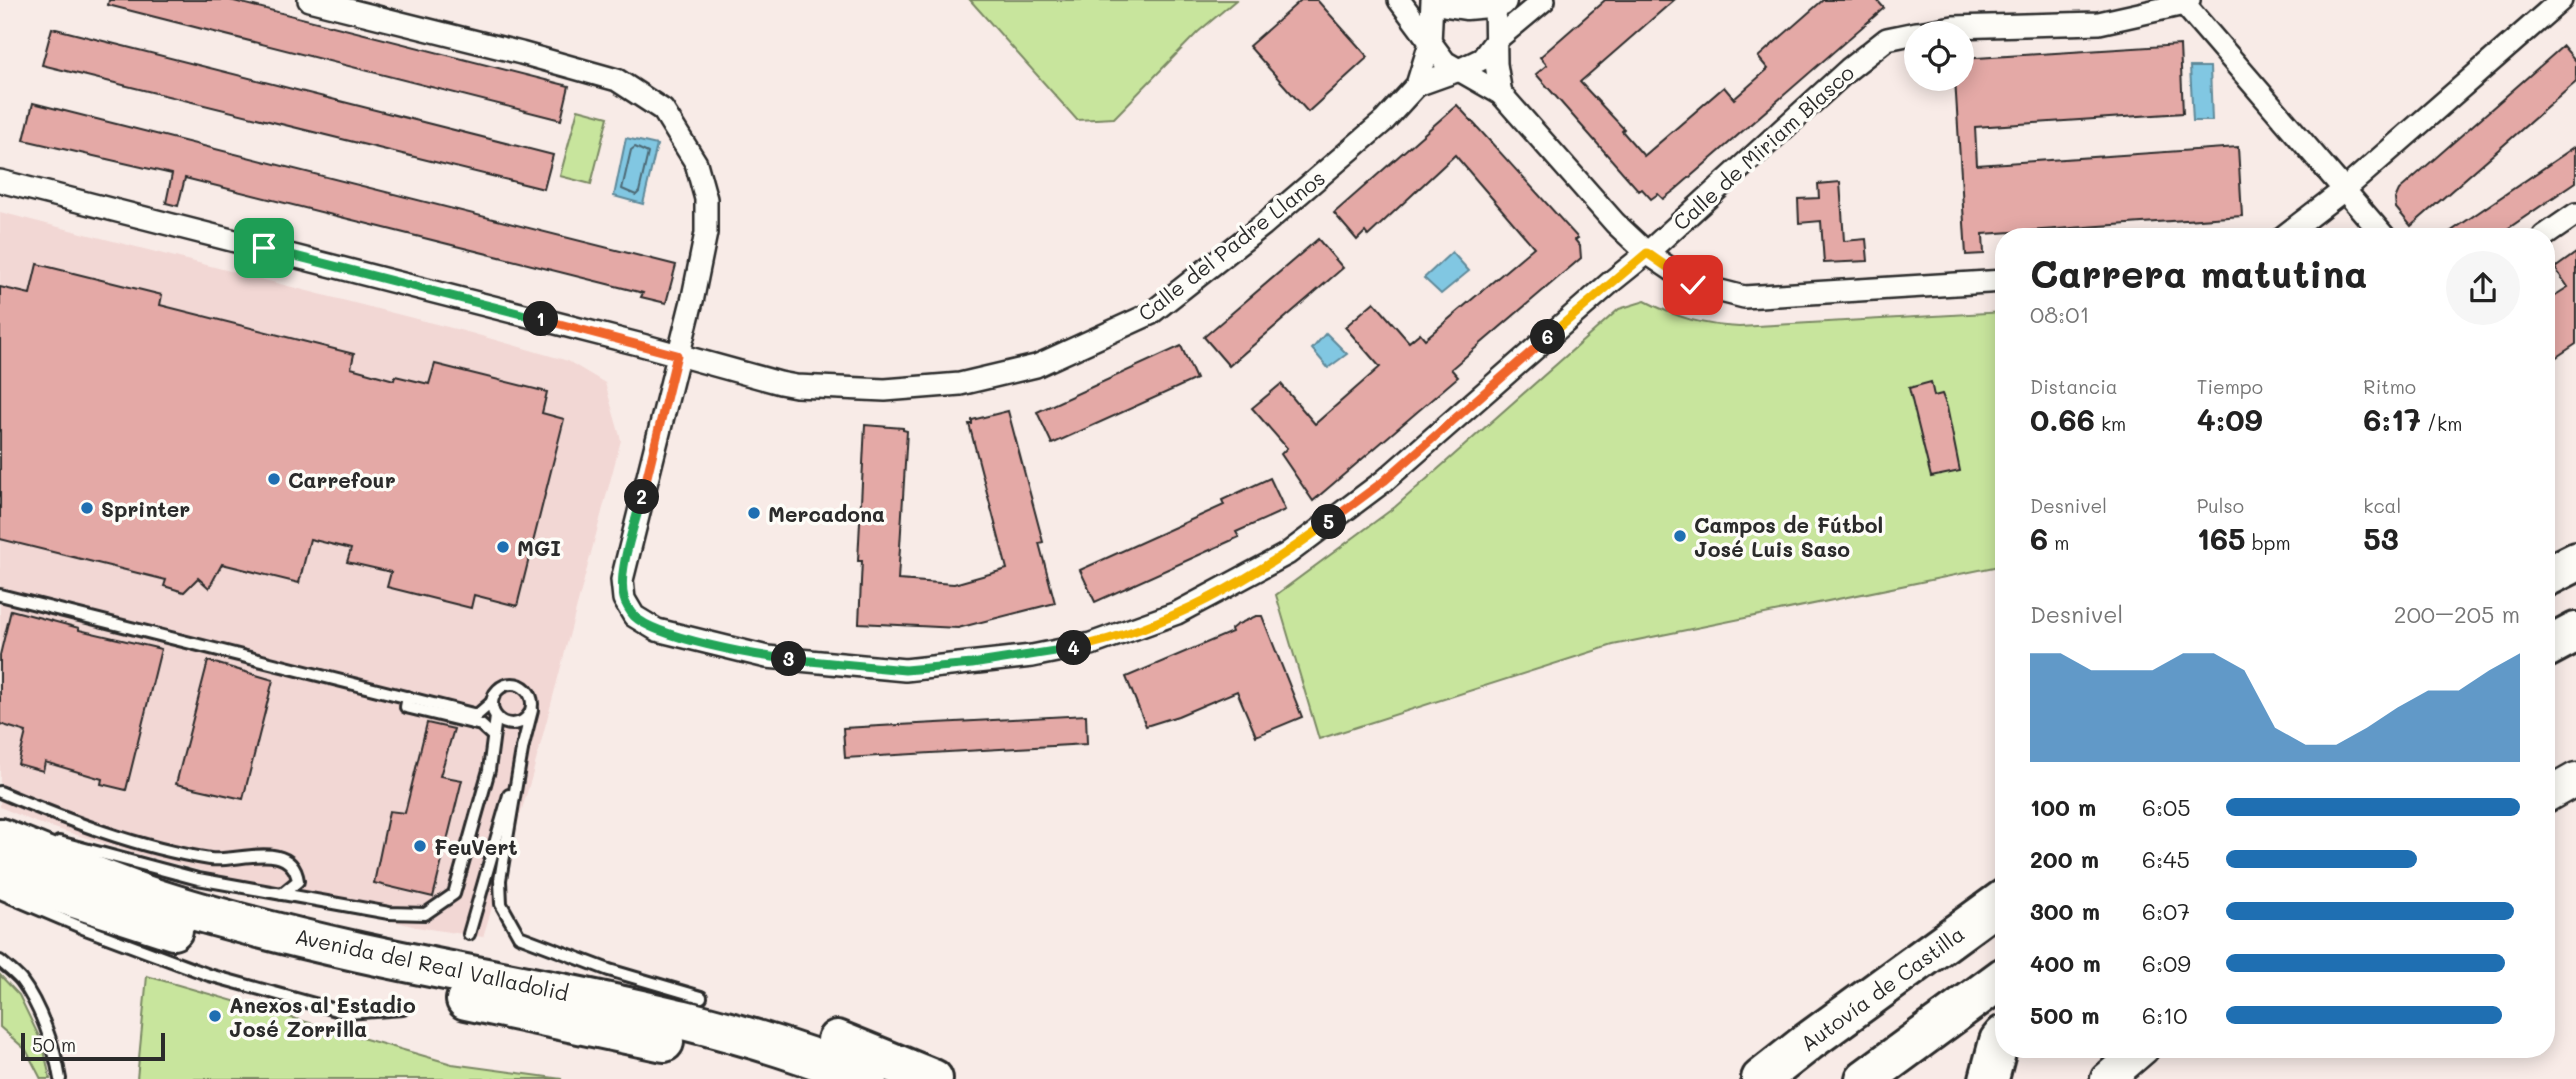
<!DOCTYPE html>
<html lang="es">
<meta charset="utf-8">
<style>
:root{--surface:#fff;--page:#f6f6f6;--text:#222;--muted:#767676;--accent:#1f6fb2}
body{margin:0;font-family:Mali,sans-serif;background:var(--page);color:var(--text);height:100vh;display:flex;flex-direction:column;font-size:26px;white-space:nowrap}
*{box-sizing:border-box;margin:0}
p{font-size:23px;color:var(--muted)}
.icon{flex:none;width:38px;height:38px;fill:none;stroke:currentColor;stroke-width:2;stroke-linecap:round;stroke-linejoin:round}
.map{position:relative;flex:1;overflow:hidden}
.drawer{position:absolute;left:1995px;top:228px;width:560px;height:830px;display:flex;flex-direction:column;background:var(--surface);border-radius:28px;box-shadow:0 4px 18px #0003}
.drawer>*{flex:none}
.fabs{position:absolute;left:1904px;top:21px;display:grid;gap:14px}
.fabs a{display:grid;place-items:center;width:70px;height:70px;border-radius:50%;background:var(--surface);box-shadow:0 4px 18px #0003;font-size:35px}
.scale{position:absolute;left:21px;bottom:18px;width:144px;box-sizing:border-box;padding-left:7px;border:4px solid #2b2b2b;border-top:0;font-size:19px;line-height:24px;white-space:nowrap;color:#2b2b2b;-webkit-text-stroke:5px #fdfcf7;paint-order:stroke}
.pin{position:absolute;display:grid;place-items:center;width:60px;height:60px;color:#fff;margin:-30px;border-radius:14px;box-shadow:0 4px 10px #0006}
.km{position:absolute;width:35px;height:35px;margin:-18px;border-radius:50%;background:#222;color:#fff;font-size:19px;line-height:35px;text-align:center}
.round{display:grid;place-items:center;flex:none;width:74px;height:74px;border-radius:37px;background:var(--page)}
.head{display:flex;align-items:center;justify-content:space-between;height:119px;padding:0 35px}
h1{font-size:38px;font-weight:800;line-height:52px}
.figures{display:grid;grid-template-columns:repeat(3,1fr);gap:10px;height:119px;padding:7px 35px}
.figures div{display:grid;align-content:center}
.figures b{font-size:30px;font-weight:800}
.figures small{font-size:19px;font-weight:400}
.figures p{font-size:19px}
.chart{height:196px;padding:14px 35px}
.chart p{display:flex;justify-content:space-between}
.chart svg{width:100%;height:126px;margin-top:7px;fill:var(--accent);opacity:.7}
ul{padding:0 35px;list-style:none;font-size:23px}
li{display:grid;grid-template-columns:112px 84px 1fr;align-items:center;height:52px}
li i{height:18px;border-radius:9px;background:var(--accent)}
.map>svg:first-child{display:block}
.built{fill:#f2d7d4}
.green{fill:#c8e59d;stroke:#7a8864;stroke-width:2}
.water{fill:#81c7e2;stroke:#5f8999;stroke-width:2}
.lines{fill:none;stroke-linecap:round;stroke-linejoin:round}
.shore{stroke:#4d6974;stroke-width:2}
.building{fill:#e4a9a6;stroke:#2b2b2b;stroke-width:2}
.lane-casing{stroke:#2b2b2b;stroke-width:16}
.street-casing{stroke:#2b2b2b;stroke-width:26}
.secondary-casing{stroke:#2b2b2b;stroke-width:37}
.highway-casing{stroke:#2b2b2b;stroke-width:44}
.lane{stroke:#fdfcf7;stroke-width:10}
.street{stroke:#fdfcf7;stroke-width:21}
.secondary{stroke:#fdfcf7;stroke-width:32}
.highway{stroke:#fdfcf7;stroke-width:38}
.split-1-casing{stroke:#fff;stroke-width:14}
.split-2-casing{stroke:#fff;stroke-width:14}
.split-3-casing{stroke:#fff;stroke-width:14}
.split-4-casing{stroke:#fff;stroke-width:14}
.split-5-casing{stroke:#fff;stroke-width:14}
.split-6-casing{stroke:#fff;stroke-width:14}
.split-7-casing{stroke:#fff;stroke-width:14}
.split-1{stroke:#22a559;stroke-width:9}
.split-2{stroke:#f0652b;stroke-width:9}
.split-3{stroke:#22a559;stroke-width:9}
.split-4{stroke:#22a559;stroke-width:9}
.split-5{stroke:#f5b400;stroke-width:9}
.split-6{stroke:#f0652b;stroke-width:9}
.split-7{stroke:#f5b400;stroke-width:9}
.poi-dot{fill:#1f6fb2;stroke:#fdfcf7;stroke-width:2.5}
.labels{text-anchor:middle;dominant-baseline:central;stroke-width:7;stroke-linejoin:round;paint-order:stroke}
.street-label{font-size:21px;fill:#2b2b2b;stroke:#fdfcf7}
.poi-label{font-size:21px;font-weight:bold;fill:#2b2b2b;stroke:#fdfcf7;text-anchor:start}
</style>
<div class="map">
<svg width="2576" height="1079" viewBox="0 0 2576 1079">
<rect width="100%" height="100%" fill="#f8ebe7"/>
<filter id="ink" filterUnits="userSpaceOnUse"><feTurbulence type="fractalNoise" baseFrequency=".0143" numOctaves="2"/><feDisplacementMap in="SourceGraphic" scale="14" xChannelSelector="R" yChannelSelector="G"/><feConvolveMatrix kernelMatrix="1 2 1 2 8 2 1 2 1" color-interpolation-filters="sRGB"/></filter>
<g filter="url(#ink)">
<path class="built" d="M0,212L471,333L568,361L605,383L621,440L532,776L483,937L416,927L138,854L35,822L0,807Z"/>
<g class="green">
<path d="M970,0H1236L1198,32L1114,118L1077,120Z"/>
<path d="M578,109L608,117L591,184L560,176Z"/>
<path d="M1645,301C1678,318 1702,325 1739,327L2004,312V565L1613,645L1319,739L1276,595L1395,507L1619,309Z"/>
<path d="M0,975L19,995L43,1045L50,1079H41L26,1050L0,1027Z"/>
<path d="M147,976L452,1064L562,1079H137Z"/>
</g>
<g class="water">
<path d="M2190,67H2210L2212,121H2193Z"/>
<path d="M626,138L657,145L643,204L614,196Z"/>
<path d="M1452,252L1469,271L1441,294L1424,278Z"/>
<path d="M1326,333L1347,354L1328,368L1312,349Z"/>
</g>
<g class="lines">
<path class="shore" d="M635,147L648,153L639,192L636,195L622,189L631,150Z"/>
</g>
<g class="building">
<path d="M109,0H230L569,86L561,120L108,5Z"/>
<path d="M1301,0H1317L1368,57L1308,112L1249,46Z"/>
<path d="M1605,0H1674L1580,82L1624,129L1622,131L1644,156L1724,87L1734,99L1768,69L1758,57L1823,0H1877L1884,8L1675,190L1663,199L1658,194L1651,199L1642,189L1639,191L1536,74L1547,65L1540,57Z"/>
<path d="M52,28L553,155L544,189L42,65Z"/>
<path d="M2180,45L2183,113L1975,127L1977,165L2238,147L2242,216L1983,234L1984,254L1966,255L1955,79H1962V59Z"/>
<path d="M2563,46L2576,61V82L2411,226L2396,208L2395,199L2399,190Z"/>
<path d="M33,103L676,265L666,303L641,297L643,293L185,178L178,206L166,203L172,174L24,140Z"/>
<path d="M1457,105L1578,238L1575,240L1580,246L1581,258L1451,369L1458,377L1313,501L1281,454L1287,448L1252,408L1281,384L1315,424L1380,367L1345,327L1374,302L1409,342L1420,333L1425,339L1534,247L1455,155L1368,236L1365,232L1357,240L1334,213Z"/>
<path d="M2576,146V182L2497,236H2444Z"/>
<path d="M1840,182L1844,241L1866,239L1868,261L1824,263L1821,221L1799,223L1798,199L1819,198L1818,184Z"/>
<path d="M1318,239L1343,268L1229,366L1204,337Z"/>
<path d="M2576,253V344L2546,364V301L2568,287L2555,268Z"/>
<path d="M37,264L162,295L160,305L354,354L351,368L394,380L395,376L429,384L435,364L547,392L542,413L564,419L517,606L474,595L471,608L387,587L391,572L347,562L351,549L310,539L299,583L222,564L209,588L198,578L184,592L164,586L166,580L0,539V287L30,294Z"/>
<path d="M1181,346L1196,379L1052,444L1037,412Z"/>
<path d="M1931,382L1934,396L1942,394L1947,407L1960,471L1931,477L1909,388Z"/>
<path d="M1008,411L1043,542L1039,543L1055,603L958,628L859,623L862,561H858L865,425L903,428V430L907,431L898,580L954,584L1007,569L969,424H972V420Z"/>
<path d="M1270,478L1285,510L1236,532L1239,537L1095,602L1080,570L1224,505L1222,500Z"/>
<path d="M11,610L79,628V630L161,649L126,790L101,784L102,779L45,762L43,771L18,764L26,732L0,724V655Z"/>
<path d="M1256,616H1262L1302,717L1256,736L1237,691L1178,716L1146,726L1126,677L1232,632L1231,629L1236,625Z"/>
<path d="M208,661L273,680L243,799L176,784Z"/>
<path d="M1086,715L1087,744L845,758L843,728Z"/>
<path d="M427,723L454,729L440,776L462,780L433,897L374,883L389,811L405,813Z"/>
</g>
<g class="lines">
<g class="lane-casing">
<g id="lane">
<path d="M0,595L477,715L492,702"/>
<circle cx="512" cy="704" r="20"/>
<path d="M408,697L406,707L481,725L493,736"/>
<path d="M523,744L500,880L501,904L519,936L609,970L701,997"/>
<path d="M522,749L532,710"/>
<path d="M0,792C67,820 138,848 210,859C236,863 292,838 298,881L282,894"/>
<path d="M59,842L198,879L389,913L425,914L454,894L489,770L496,717"/>
<path d="M0,893L83,928L209,975L347,1013L403,1009"/>
<path d="M469,934L509,795"/>
<path d="M0,961C7,967 15,973 21,980C40,1005 55,1048 60,1079"/>
</g>
</g>
<g class="street-casing">
<g id="street">
<path d="M309,0L521,53L617,80L663,110L696,163L706,199V233L693,297L622,580L624,599L634,616L657,630L767,657L905,670L1032,656L1091,644L1177,613L1287,554L1384,481L1611,282L1647,253L1849,69L1887,39L1916,33"/>
<path d="M1399,0L1445,62L1501,94L1615,223L1647,253L1693,284L1744,297L2004,281"/>
<path d="M1495,0L1496,64L1501,94"/>
<path d="M2184,4L2384,236"/>
<path d="M1918,33L1953,27L2099,23L2184,4L2189,0"/>
<path d="M1417,85L1459,70L1482,59L1496,40L1544,0"/>
<path d="M0,181L642,345L780,383L796,386L885,390L960,384L1036,366L1150,314L1263,225L1384,121L1417,85L1430,43L1432,0"/>
<path d="M2284,236L2345,189L2561,0"/>
<path d="M2544,236L2576,214"/>
</g>
</g>
<g class="secondary-casing">
<g id="secondary">
<path d="M1447,0L1466,3L1500,0"/>
<path d="M2546,796L2576,779"/>
<path d="M2107,1079L2143,1048"/>
</g>
</g>
<g class="highway-casing">
<g id="highway">
<path d="M2546,577L2576,562"/>
<path d="M2546,648L2576,632"/>
<path d="M0,838C49,857 98,879 148,896C217,919 288,936 359,952C530,990 704,1011 867,1079"/>
<path d="M0,870L56,892L173,930"/>
<path d="M466,1000L664,1042"/>
<path d="M837,1040L933,1079"/>
<path d="M1761,1079L1808,1042L2004,899"/>
<path d="M1865,1079L2004,977"/>
<path d="M1989,1079L1999,1041L2004,1035"/>
</g>
</g>
<use href="#lane" class="lane"/>
<use href="#street" class="street"/>
<use href="#secondary" class="secondary"/>
<use href="#highway" class="highway"/>
</g>
</g>
<g class="lines" filter="url(#ink)">
<g class="split-1-casing">
<path id="split-1" d="M264,248L541,319"/>
</g>
<g class="split-2-casing">
<path id="split-2" d="M541,319L677,355L642,497"/>
</g>
<g class="split-3-casing">
<path id="split-3" d="M642,497C635,524 617,571 624,598C625,603 630,612 634,616C656,638 757,656 789,659"/>
</g>
<g class="split-4-casing">
<path id="split-4" d="M789,659L905,670L972,664L1074,648"/>
</g>
<g class="split-5-casing">
<path id="split-5" d="M1074,648C1165,629 1255,578 1329,522"/>
</g>
<g class="split-6-casing">
<path id="split-6" d="M1329,522L1384,481L1548,337"/>
</g>
<g class="split-7-casing">
<path id="split-7" d="M1548,337L1647,253L1693,285"/>
</g>
<use href="#split-1" class="split-1"/>
<use href="#split-2" class="split-2"/>
<use href="#split-3" class="split-3"/>
<use href="#split-4" class="split-4"/>
<use href="#split-5" class="split-5"/>
<use href="#split-6" class="split-6"/>
<use href="#split-7" class="split-7"/>
</g>
<g class="poi-dot">
<circle cx="274" cy="479" r="7"/>
<circle cx="87" cy="508" r="7"/>
<circle cx="754" cy="513" r="7"/>
<circle cx="1680" cy="536" r="7"/>
<circle cx="503" cy="547" r="7"/>
<circle cx="420" cy="846" r="7"/>
<circle cx="215" cy="1016" r="7"/>
</g>
<g class="labels">
<g class="street-label">
<text transform="translate(1763 147) rotate(-42)">Calle de Miriam Blasco</text>
<text transform="translate(1231 245) rotate(-38)">Calle del Padre Llanos</text>
<text transform="translate(432 964) rotate(12)">Avenida del Real Valladolid</text>
<text transform="translate(1882 988) rotate(-36)">Autovía de Castilla</text>
</g>
<g class="poi-label">
<text x="288" y="479">Carrefour</text>
<text x="101" y="508">Sprinter</text>
<text x="768" y="513">Mercadona</text>
<text x="1694" y="524">Campos de Fútbol<tspan x="1694" dy="24">José Luis Saso</tspan></text>
<text x="517" y="547">MGI</text>
<text x="434" y="846">FeuVert</text>
<text x="229" y="1004">Anexos al Estadio<tspan x="229" dy="24">José Zorrilla</tspan></text>
</g>
</g>
</svg>
<div class="fabs">
<a><svg class="icon" aria-label="locate" viewBox="0 0 24 24"><circle cx="12" cy="12" r="6"/><path d="M12 2v4M12 18v4M2 12h4M18 12h4"/></svg></a>
</div>
<div class="scale">50 m</div>
<div class="pin" style="left:264px;top:248px;background:#1e9e55"><svg class="icon" aria-label="arrive" viewBox="0 0 24 24"><path d="M6 21V4h12l-3 4 3 4H6"/></svg></div>
<div class="pin" style="left:1693px;top:285px;background:#d93025"><svg class="icon" aria-label="check" viewBox="0 0 24 24"><path d="M5 12l5 5 9-10"/></svg></div>
<b class="km" style="left:541px;top:319px">1</b>
<b class="km" style="left:642px;top:497px">2</b>
<b class="km" style="left:789px;top:659px">3</b>
<b class="km" style="left:1074px;top:648px">4</b>
<b class="km" style="left:1329px;top:522px">5</b>
<b class="km" style="left:1548px;top:337px">6</b>
<section class="drawer">
<div class="head"><div><h1>Carrera matutina</h1><p>08:01</p></div><a class="round"><svg class="icon" aria-label="share" viewBox="0 0 24 24"><path d="M12 15V3M7 8l5-5 5 5M5 13v7h14v-7"/></svg></a></div>
<div class="figures">
<div><p>Distancia</p><b>0.66<small> km</small></b></div>
<div><p>Tiempo</p><b>4:09</b></div>
<div><p>Ritmo</p><b>6:17<small> /km</small></b></div>
</div>
<div class="figures">
<div><p>Desnivel</p><b>6<small> m</small></b></div>
<div><p>Pulso</p><b>165<small> bpm</small></b></div>
<div><p>kcal</p><b>53</b></div>
</div>
<div class="chart"><p><span>Desnivel</span>200–205 m</p>
<svg viewBox="0 0 160 44" preserveAspectRatio="none"><path d="M0 44V6L10 6L20 12L30 12L40 12L50 6L60 6L70 12L80 32L90 38L100 38L110 32L120 25L130 19L140 19L150 12L160 6V44z"/></svg>
</div>
<ul>
<li><b>100 m</b>6:05<i style="width:100%"></i></li>
<li><b>200 m</b>6:45<i style="width:65%"></i></li>
<li><b>300 m</b>6:07<i style="width:98%"></i></li>
<li><b>400 m</b>6:09<i style="width:95%"></i></li>
<li><b>500 m</b>6:10<i style="width:94%"></i></li>
</ul>
</section>
</div>
